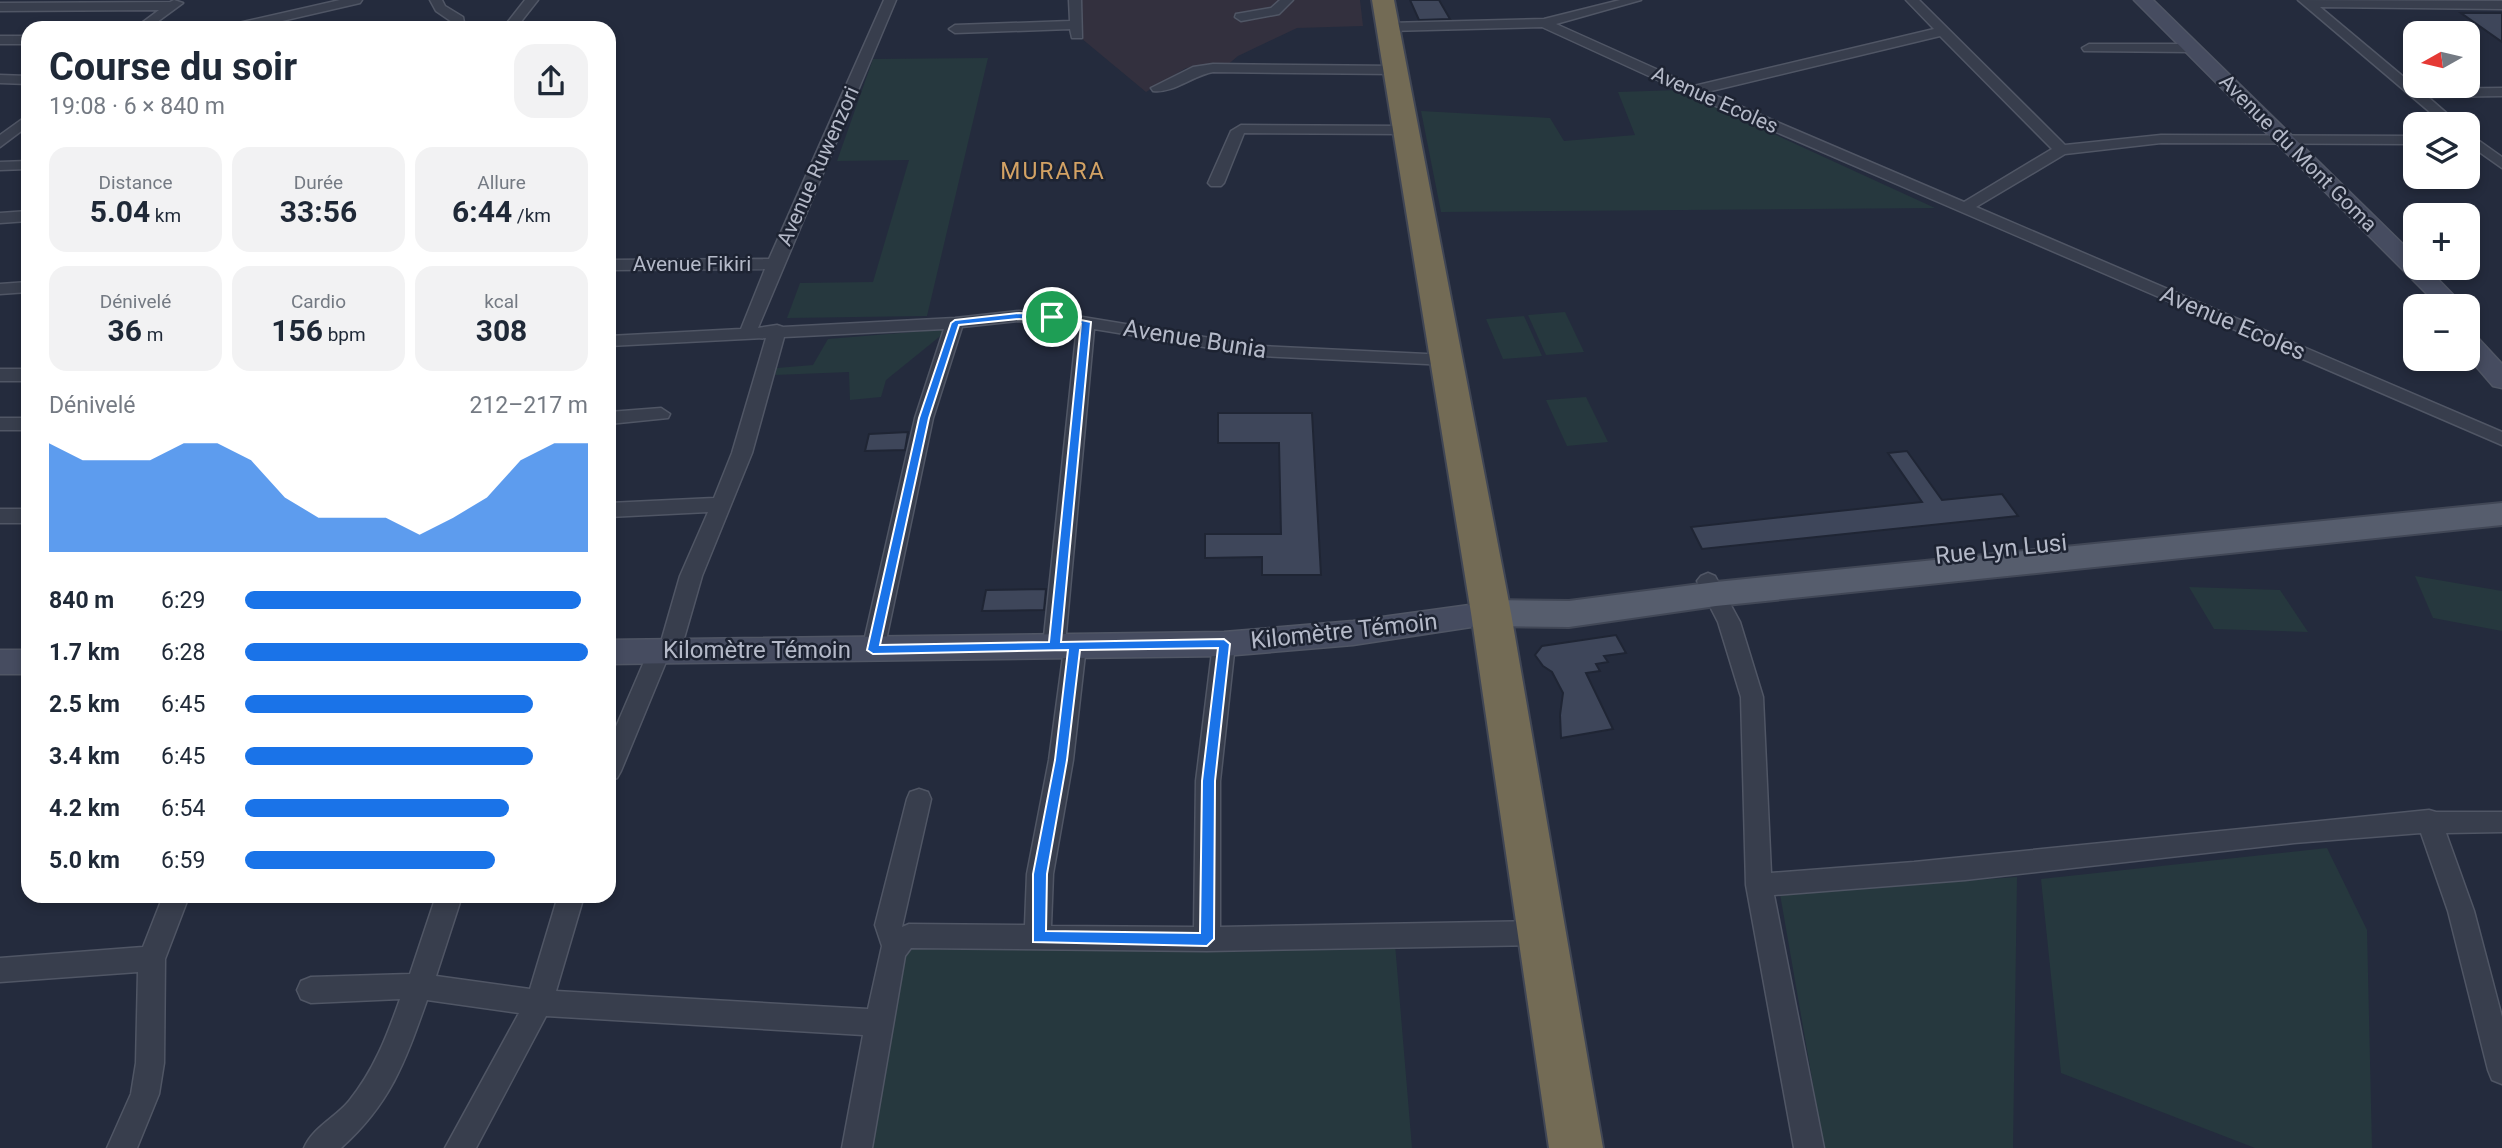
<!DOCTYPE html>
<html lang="fr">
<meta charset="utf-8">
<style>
:root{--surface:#fff;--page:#f2f2f3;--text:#1f2937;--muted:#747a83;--accent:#1a73e8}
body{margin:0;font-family:Roboto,sans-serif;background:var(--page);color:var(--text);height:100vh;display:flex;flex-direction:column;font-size:26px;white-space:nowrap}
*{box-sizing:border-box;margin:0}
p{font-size:23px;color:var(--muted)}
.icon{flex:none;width:38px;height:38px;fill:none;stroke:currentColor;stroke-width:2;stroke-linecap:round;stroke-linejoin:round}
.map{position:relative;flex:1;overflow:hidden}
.details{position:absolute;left:21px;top:21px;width:595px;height:882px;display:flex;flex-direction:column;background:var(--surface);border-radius:21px;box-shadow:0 4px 10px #0003}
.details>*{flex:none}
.needle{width:46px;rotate:262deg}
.controls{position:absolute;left:2403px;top:21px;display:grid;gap:14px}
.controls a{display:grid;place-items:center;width:77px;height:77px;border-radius:14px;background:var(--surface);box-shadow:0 4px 10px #0003;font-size:35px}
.pin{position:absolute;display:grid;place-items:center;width:60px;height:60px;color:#fff;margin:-30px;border:4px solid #fff;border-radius:50%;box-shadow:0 2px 7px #0007}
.round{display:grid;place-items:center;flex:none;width:74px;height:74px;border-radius:21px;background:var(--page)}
.head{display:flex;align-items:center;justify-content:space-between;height:119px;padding:0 28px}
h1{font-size:38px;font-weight:700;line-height:52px}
.figures{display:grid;grid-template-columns:repeat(3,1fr);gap:10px;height:119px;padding:7px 28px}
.figures div{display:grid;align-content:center;border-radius:18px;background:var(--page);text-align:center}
.figures b{font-size:30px;font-weight:700}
.figures small{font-size:19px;font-weight:400}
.figures p{font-size:19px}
.chart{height:196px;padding:14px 28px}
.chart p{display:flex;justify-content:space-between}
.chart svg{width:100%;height:126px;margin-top:7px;fill:var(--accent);opacity:.7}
ul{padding:0 28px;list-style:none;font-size:23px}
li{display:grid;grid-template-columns:112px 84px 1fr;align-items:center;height:52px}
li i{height:18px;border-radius:9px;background:var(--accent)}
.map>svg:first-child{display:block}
.medical{fill:#33303e}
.green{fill:#26383e}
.building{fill:#3e465a;stroke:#1f2534;stroke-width:2}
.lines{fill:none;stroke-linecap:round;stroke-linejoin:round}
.street-casing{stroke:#505665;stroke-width:3}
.secondary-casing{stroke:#505665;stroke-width:3}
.primary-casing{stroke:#414756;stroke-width:4}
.highway-casing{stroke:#404655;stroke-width:4}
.street{fill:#383e4d;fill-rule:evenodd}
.secondary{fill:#464c60;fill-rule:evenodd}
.primary{fill:#565d6d;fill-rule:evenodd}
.highway{fill:#736b55;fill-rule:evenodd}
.route{fill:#1a73e8;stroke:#fff;stroke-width:2;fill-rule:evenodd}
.labels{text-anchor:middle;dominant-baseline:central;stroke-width:5;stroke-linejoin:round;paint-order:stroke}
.far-street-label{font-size:21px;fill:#b4b9c8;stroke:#1d2332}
.far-quarter-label{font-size:23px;letter-spacing:2px;fill:#d3a264;stroke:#1d2332}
.street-label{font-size:24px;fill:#b4b9c8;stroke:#1d2332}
</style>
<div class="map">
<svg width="2502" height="1148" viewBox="0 0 2502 1148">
<rect width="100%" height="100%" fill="#242b3d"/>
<path class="medical" d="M1080,0H1360L1363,26L1297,28L1238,56L1226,66L1186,68L1146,92L1081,38Z"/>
<g class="green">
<path d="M988,58L927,316L787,318L800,283L873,282L909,160L837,161L873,59Z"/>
<path d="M1678,90L1935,208L1441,212L1421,111L1550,118L1564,141L1635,135L1618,92Z"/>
<path d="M1565,312L1584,352L1546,355L1528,315Z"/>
<path d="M1524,316L1542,356L1503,359L1486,319Z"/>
<path d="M949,329L886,380L881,397L850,400L849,372L775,375L777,368L813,365L828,339Z"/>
<path d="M1586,397L1608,442L1567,446L1546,400Z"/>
<path d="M2415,576L2502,591V631L2433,618Z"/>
<path d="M2189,587L2280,590L2308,632L2214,629Z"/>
<path d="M2327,848L2367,930L2372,1148H2255L2061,1073L2041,879Z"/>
<path d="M2017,877L2013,1148H1824L1780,894Z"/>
<path d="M1395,944L1412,1148H866L902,948Z"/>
</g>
<g class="building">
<path d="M1410,0H1439L1450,19L1419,20Z"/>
<path d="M2461,13H2502V42Z"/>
<path d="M1218,413H1312L1321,575H1262V557L1205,558V534H1281L1279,443H1218Z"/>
<path d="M908,432L905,450L865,451L869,434Z"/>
<path d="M1907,451L1942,500L2002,494L2018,516L1702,549L1691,527L1922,502L1888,453Z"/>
<path d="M1046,589L1044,610L982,611L986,590Z"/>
<path d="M1616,635L1626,653L1604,656L1608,662L1596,664L1600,671L1586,673L1613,729L1561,738L1560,715L1563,693L1552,672L1543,666L1535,655L1542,646Z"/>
</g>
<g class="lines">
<g class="street-casing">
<g id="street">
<path d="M174,0L183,3L149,28H135L159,10L0,11V3L170,2Z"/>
<path d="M340,0H362L360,3L252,28H229L230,25Z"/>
<path d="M430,0H442L445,6L463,17L465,28H453L452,22L436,11Z"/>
<path d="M525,0H538L516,28H503Z"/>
<path d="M884,0H896L758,328L777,325L783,327L955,318L1019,311L1052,312L1259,346L1447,355L1456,360L1447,365L1259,356L1094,329L1065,644L1075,638L1083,640L1086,646L1073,760L1053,874L1051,926L1194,927L1196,781L1213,644L1216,638L1224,636L1232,638L1235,644L1220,781V927L1541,921L1550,925L1554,933L1550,941L1541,945L1207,951L911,948L905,956L872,1148H842L863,1035L546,1016L476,1148H445L519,1013L427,1000C405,1062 391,1103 341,1148H304C313,1127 335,1118 349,1101C374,1070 387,1036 400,999L311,1003L301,999L297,990L301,981L311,977L410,974L436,896H462L436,976L530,989L558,896H584L556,991L868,1009L882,946L875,925L907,799L910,792L919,789L928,792L931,799L902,927L909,924L1025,925L1027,874L1049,760L1064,649L1054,654L1046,652L1043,646L1077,326L1019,321L962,327L933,418L884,650L881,656L873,658L865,656L862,650L915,418L944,329L784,337L752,453L702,576L681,649L678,655L668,657L621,771L617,778L609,781V743L649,650L652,644L661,642L680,576L708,512L609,517V503L714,498L732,453L766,338L609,346V336L741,329L765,269L609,270V260L769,259Z"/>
<path d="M1069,0H1081L1082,38H1072L1070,29L955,33L949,29L955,25L1070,21Z"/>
<path d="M1280,0H1293L1279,14L1241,21L1235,17L1236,14L1271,8Z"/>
<path d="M1620,0H1641L1556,24L1694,86L1934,29L1906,0H1919L2065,145L2161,135L2415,136V144L2161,143L2065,154L1976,207L2502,432V445L1688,94L1542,27L1388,31L1382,27L1388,23L1544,19ZM1940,36L2052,149L1964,202L1707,92Z"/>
<path d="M2298,0L2502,1V9L2320,7L2418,89L2502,88V96L2428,97L2459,124H2444Z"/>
<rect x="0" y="36" width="28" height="8"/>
<path d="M2089,44H2192L2199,48L2192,52L2084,51L2082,48Z"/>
<path d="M1213,64L1395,66L1402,70L1395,74L1213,72C1194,75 1172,94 1153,91L1151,88L1193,67Z"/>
<path d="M0,75L28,76V84L0,83Z"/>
<path d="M28,115V126L0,147V135Z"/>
<path d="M1241,125L1405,126L1412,130L1405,134L1244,133L1224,183L1221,186H1211L1208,183L1231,131Z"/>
<path d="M2468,133L2502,157V168L2468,144Z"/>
<path d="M28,161V169L0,170V162Z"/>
<path d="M28,211V221L0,223V213Z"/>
<path d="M28,282V292L0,294V284Z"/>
<rect x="0" y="369" width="28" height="12"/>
<path d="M661,408L670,414L668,418L609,424V412Z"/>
<rect x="0" y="418" width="28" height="12"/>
<rect x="0" y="509" width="28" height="14"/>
<path d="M1708,573L1715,576L1740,622L1763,697L1771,873L1914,862L2429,810L2436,812H2502V832L2446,833L2474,911L2502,1017V1084L2492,1080L2488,1070L2448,911L2421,833L2294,843L1965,880L1774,895L1824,1148H1794L1746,885L1741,697L1718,622L1697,581L1701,576Z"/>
<path d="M163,896H189L165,959L164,1063L159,1094L137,1148H107L131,1094L136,1063L138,972L0,982V958L143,947Z"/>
</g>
</g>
<g class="secondary-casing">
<g id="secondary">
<path d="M2134,0H2153L2415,256V268H2427L2464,306H2439Z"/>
<path d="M2468,335L2477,337L2502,364V388L2493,386L2468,357Z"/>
<path d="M1491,602L1502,605L1506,613L1502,621L1491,624L1353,645L1224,656L609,664V640L1224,632L1353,621Z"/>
<rect x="0" y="650" width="28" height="24"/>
</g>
</g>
<g class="primary-casing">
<path id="primary" d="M2502,503V525L1716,606L1569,627L1491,626L1479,622L1474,613L1479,604L1491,600L1569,601L1716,582Z"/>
</g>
<g class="highway-casing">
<path id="highway" d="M1372,0H1394L1511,613L1603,1148H1549L1471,613Z"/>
</g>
<use href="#street" class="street"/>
<use href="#secondary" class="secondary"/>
<use href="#primary" class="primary"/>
<use href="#highway" class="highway"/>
</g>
<path class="route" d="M1019,313L1052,314L1091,322L1061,642L1224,639L1230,644L1215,781L1214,939L1207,946L1033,942V874L1055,760L1068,650L873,654L867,650L919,418L951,323L955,320ZM1019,319L1081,324L1049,642L880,645L929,418L959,325ZM1218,648L1202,781L1200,933L1046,931L1047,874L1067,760L1080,650Z"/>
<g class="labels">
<g class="far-street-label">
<text transform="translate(1715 100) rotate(24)">Avenue Ecoles</text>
<text transform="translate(2298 153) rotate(45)">Avenue du Mont Goma</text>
<text transform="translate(818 166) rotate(-66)">Avenue Ruwenzori</text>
<text x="692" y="264">Avenue Fikiri</text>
</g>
<g class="far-quarter-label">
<text x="1053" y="171">MURARA</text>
</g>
<g class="street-label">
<text transform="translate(2233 323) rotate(23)">Avenue Ecoles</text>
<text transform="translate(1195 339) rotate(9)">Avenue Bunia</text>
<text transform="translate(2001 549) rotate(-6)">Rue Lyn Lusi</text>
<text transform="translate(1344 631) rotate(-6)">Kilomètre Témoin</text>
<text x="757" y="650">Kilomètre Témoin</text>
</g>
</g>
</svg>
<div class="controls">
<a><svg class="needle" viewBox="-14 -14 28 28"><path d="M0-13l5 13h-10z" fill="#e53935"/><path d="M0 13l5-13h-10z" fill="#747a83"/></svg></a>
<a><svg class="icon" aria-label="layers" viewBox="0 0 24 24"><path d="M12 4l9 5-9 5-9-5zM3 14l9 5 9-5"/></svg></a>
<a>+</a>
<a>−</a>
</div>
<div class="pin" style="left:1052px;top:317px;background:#1e9e55"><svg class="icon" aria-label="arrive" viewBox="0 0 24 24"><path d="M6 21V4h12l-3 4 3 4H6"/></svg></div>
<section class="details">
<div class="head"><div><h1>Course du soir</h1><p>19:08 · 6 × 840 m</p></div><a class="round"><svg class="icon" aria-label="share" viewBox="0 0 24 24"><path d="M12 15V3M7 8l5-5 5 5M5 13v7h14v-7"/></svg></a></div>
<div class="figures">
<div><p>Distance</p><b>5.04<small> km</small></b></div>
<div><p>Durée</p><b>33:56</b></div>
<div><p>Allure</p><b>6:44<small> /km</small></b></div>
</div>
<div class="figures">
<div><p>Dénivelé</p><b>36<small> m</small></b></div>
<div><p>Cardio</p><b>156<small> bpm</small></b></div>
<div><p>kcal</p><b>308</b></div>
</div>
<div class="chart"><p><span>Dénivelé</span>212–217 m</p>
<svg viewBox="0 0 160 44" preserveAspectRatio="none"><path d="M0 44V6L10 12L20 12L30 12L40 6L50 6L60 12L70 25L80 32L90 32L100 32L110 38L120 32L130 25L140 12L150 6L160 6V44z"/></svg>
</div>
<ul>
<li><b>840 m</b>6:29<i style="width:98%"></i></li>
<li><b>1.7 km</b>6:28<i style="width:100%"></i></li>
<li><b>2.5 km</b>6:45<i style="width:84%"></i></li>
<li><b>3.4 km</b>6:45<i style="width:84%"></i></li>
<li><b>4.2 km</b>6:54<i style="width:77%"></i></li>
<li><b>5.0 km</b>6:59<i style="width:73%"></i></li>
</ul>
</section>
</div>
